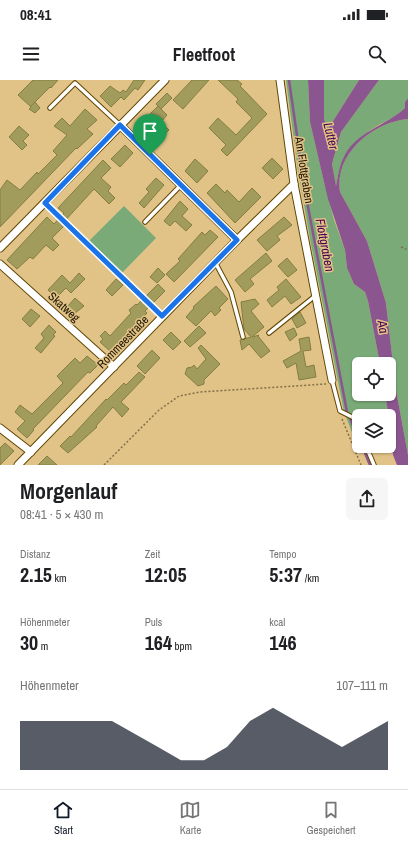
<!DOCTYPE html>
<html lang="de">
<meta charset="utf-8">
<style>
:root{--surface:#fff;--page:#f6f6f6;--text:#202124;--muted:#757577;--line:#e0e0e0;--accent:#111827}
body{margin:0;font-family:"Archivo Narrow",sans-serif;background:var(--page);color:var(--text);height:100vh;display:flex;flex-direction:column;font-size:15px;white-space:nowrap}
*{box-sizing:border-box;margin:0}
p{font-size:13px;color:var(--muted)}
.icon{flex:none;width:22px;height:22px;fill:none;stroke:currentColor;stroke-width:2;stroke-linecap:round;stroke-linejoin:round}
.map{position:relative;height:385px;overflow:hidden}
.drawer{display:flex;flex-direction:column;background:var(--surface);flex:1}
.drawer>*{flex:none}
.buttons{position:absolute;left:352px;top:277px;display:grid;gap:8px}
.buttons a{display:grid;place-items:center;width:44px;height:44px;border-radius:6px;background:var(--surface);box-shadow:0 1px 3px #0004;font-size:20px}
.pin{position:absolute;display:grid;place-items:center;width:34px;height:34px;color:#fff;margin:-41px -17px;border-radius:50% 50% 50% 0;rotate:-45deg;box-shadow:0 0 4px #0007}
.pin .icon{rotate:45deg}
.round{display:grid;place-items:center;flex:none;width:42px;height:42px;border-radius:6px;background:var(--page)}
.headline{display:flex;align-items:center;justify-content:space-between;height:68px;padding:0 20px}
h1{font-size:22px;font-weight:700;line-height:30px}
.figures{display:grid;grid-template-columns:repeat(3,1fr);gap:6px;height:68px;padding:4px 20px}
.figures div{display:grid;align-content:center}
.figures b{font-size:20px;font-weight:700}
.figures small{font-size:11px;font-weight:400}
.figures p{font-size:11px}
.chart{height:112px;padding:8px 20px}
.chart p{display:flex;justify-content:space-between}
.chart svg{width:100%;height:72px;margin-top:4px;fill:var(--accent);opacity:.7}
.status{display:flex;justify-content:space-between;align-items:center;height:28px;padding:0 20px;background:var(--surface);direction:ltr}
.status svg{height:11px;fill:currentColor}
header{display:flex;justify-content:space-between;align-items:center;height:52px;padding:0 20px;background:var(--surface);font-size:18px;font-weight:700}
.menu{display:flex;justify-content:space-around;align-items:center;height:56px;border-top:1px solid var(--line);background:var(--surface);font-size:11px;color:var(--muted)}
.menu a{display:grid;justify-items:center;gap:2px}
.menu .on{color:var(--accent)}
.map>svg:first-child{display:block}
.green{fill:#79aa77}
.water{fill:#8b5590}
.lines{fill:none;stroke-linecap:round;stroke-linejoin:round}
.stream{stroke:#8b5590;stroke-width:2.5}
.building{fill:#a19b5c;stroke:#847e40}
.lane-casing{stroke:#614602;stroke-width:5.5}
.street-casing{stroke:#614602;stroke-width:9}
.path{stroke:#836f46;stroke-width:1.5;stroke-dasharray:2 2;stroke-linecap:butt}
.lane{stroke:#fff;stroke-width:3.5}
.street{stroke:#fff;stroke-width:7}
.route-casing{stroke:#fff;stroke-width:8}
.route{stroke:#1a73e8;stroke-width:5}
.labels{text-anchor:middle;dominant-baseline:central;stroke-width:3;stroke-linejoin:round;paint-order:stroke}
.street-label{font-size:12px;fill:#201500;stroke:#e1c388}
.water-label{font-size:13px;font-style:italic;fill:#490050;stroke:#e1c388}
</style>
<div class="status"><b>08:41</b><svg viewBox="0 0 49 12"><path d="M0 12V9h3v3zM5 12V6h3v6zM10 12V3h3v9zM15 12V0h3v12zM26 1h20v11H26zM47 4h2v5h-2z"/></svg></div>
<header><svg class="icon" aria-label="menu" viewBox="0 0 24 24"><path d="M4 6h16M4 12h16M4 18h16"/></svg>Fleetfoot<svg class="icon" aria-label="search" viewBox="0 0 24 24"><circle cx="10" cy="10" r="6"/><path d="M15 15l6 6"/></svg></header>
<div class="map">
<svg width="408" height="385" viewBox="0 0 408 385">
<rect width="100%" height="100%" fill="#e1c388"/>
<g class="green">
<path d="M286,0H308L310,42L322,93L334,140L345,170L347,188L354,204L365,212L368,221L380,284H359V314H385L389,336H359V359L355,360L344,332L310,159L298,91Z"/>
<path d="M324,0H359L328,49L324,39Z"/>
<path d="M379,0H408V18L405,22V28C396,37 387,40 377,46C350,62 340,77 336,108L332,84L341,52Z"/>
<path d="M408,39V375L396,310L386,223L367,161L340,112C334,74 373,42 408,39Z"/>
<path d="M124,126L156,158L119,196L86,164Z"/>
</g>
<path class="water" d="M308,0H324V39L328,49L359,0H379L341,52L332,84L336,106C338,97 339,87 343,79C354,52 386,46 405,28V22L408,18V39C373,42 334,74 340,112L367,161L386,223L396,310L408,375V385H397L393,375L391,350L385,314H389V284H380L368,221L365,212L354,204L347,188L345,170L328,119L310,42Z"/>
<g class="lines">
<g class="stream">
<path d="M289,0L305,111L347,332"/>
<path d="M350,338L359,360"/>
<path d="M362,366L370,385"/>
</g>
</g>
<g class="building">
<path d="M33,0H58L51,8L50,7L31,26L35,22L40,28L35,33L29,29L31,27L18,15Z"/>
<path d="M134,0H145L138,10L135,8L124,20L121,17L111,27L100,16L110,6L120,13L123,10L126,12Z"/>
<path d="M192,0H209L183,29L173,20Z"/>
<path d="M218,0H237L242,4L240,6L267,34L227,76L221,70L226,65L209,48L218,38L236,55L252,38L236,22L238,19Z"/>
<path d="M167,13L172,18L161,29L156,24Z"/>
<path d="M158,26L167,35L161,42L169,50L156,63L140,44Z"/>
<path d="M85,29L97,40L87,49L93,54L77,69L76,68L0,147V110L7,100L20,110L37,92L38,94L57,75L53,71L67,55L54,46L62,38L70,46Z"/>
<path d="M19,46L29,55L23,61L27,65L22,70L9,57Z"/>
<path d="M125,65L133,73L120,87L111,79Z"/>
<path d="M272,78L283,89L273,99L262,88Z"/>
<path d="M195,79L208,91L197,103L185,91Z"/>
<path d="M103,80L111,88L101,98L111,107L108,111L115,118L109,124L94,109L62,144L64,146L52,158L59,165L53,171L46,165L33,179L30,177L17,189L7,180L47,137L54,144L64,133L58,128Z"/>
<path d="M156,98L164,105L144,128L139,123L149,112L146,109Z"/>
<path d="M216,104L225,113L227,110L239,122L252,108L261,117L235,143L207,113Z"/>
<path d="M180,121L188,129L182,136L192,145L186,151L175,141L170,146L164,141Z"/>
<path d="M284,137L292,145L277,156L280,160L267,171L257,160Z"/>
<path d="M210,150L218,157L174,202L166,194L180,181L178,179L202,152L205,155Z"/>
<path d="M266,173L272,181L250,199L254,204L245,212L235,200Z"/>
<path d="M287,178L297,190L288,197L278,186Z"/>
<path d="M158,188L165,195L157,203L150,197Z"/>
<path d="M79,193L85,199L71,213L66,208L56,218L48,210L62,195L70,203Z"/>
<path d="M116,199L123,205L112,216L106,210Z"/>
<path d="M286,199L301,217L291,224L285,216L272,227L267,220L279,210L277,207Z"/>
<path d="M158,204L165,211L145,231L147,233L111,272L100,262L103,259L100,256L105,251L110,256L131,233L129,230L136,224L137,225Z"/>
<path d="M216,206L228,219L219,228L221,230L215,236L211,231L196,246L186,237L194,228L193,227Z"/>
<path d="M75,218L84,226L74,234L67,227Z"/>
<path d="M255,219L259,224L251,231L264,247L252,257L259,255L258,256L270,271L261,278L249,264L242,270L240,260L251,257L244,249L241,222Z"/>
<path d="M31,229L40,236L30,247L22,239Z"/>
<path d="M300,232L306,243L297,248L292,239Z"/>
<path d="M49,245L56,252L53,255L55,256L41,273L35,268L44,258L41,254Z"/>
<path d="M199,246L206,253L190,267L184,261Z"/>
<path d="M294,248L297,255L290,261L285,252Z"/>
<path d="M171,252L181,262L173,270L163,260Z"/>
<path d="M309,257L311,270L303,271L306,287L314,285L316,297L299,300L296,283L287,288L283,281L301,271L299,259Z"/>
<path d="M201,265L220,284L204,300V304L198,306L185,294L187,288L192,287L194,285L197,289L206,279L198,268Z"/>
<path d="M152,270L160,278L145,294L137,286Z"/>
<path d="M87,276L98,285L90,293L88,292L33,349L34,350L27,358L17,349L25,341L15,332L20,325L32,334L63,303L57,296L75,278L80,283Z"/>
<path d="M139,292L145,297L121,322L129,329L122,337L113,327L96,346L97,347L68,373L60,366L70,356L71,357L106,319L107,320L124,303L126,305Z"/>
<path d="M5,363L14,371L0,385V368Z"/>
<path d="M47,376L57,385H38Z"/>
</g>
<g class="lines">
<g class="lane-casing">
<g id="lane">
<path d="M50,28L75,3L120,45"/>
<path d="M145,142L181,105"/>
<path d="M215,182L231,212L243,257"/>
<path d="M269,253L315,216"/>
<path d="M332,300L340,331L356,339L359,345"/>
<path d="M366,366L374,385"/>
</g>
</g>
<g class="street-casing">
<g id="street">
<path d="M280,0L294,104L332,300"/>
<path d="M120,45L237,160"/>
<path d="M0,168L165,0"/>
<path d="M0,184L114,287"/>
<path d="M0,348L31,372"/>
<path d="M18,385L237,160L294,104"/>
</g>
</g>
<g class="path">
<path d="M50,128L157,231"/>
<path d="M401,167L408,170"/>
<path d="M342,339L361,385"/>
<path d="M104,385L159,330L179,316L200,312L326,304"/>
</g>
<use href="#lane" class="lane"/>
<use href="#street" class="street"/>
</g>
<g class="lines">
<g class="route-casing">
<path id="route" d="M120,45L237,160L162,236L45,123Z"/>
</g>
<use href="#route" class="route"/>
</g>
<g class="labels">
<g class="street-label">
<text transform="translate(304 90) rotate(81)">Am Flottgraben</text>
<text transform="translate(64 227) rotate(42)">Skatweg</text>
<text transform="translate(123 262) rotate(-46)">Rommeestraße</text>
</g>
<g class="water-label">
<text transform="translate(331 56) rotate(76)">Lutter</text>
<text transform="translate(325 165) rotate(79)">Flottgraben</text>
<text transform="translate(383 247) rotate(80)">Aa</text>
</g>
</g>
</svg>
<div class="buttons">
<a><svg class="icon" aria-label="locate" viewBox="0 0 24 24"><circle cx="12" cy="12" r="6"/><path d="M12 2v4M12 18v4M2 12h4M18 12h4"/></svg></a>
<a><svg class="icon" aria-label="layers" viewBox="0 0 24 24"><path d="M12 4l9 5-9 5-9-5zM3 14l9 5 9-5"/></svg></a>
</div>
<div class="pin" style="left:150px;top:75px;background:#1e9e55"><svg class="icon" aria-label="arrive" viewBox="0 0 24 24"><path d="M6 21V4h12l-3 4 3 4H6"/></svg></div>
</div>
<section class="drawer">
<div class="headline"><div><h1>Morgenlauf</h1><p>08:41 · 5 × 430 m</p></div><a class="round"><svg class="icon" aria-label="share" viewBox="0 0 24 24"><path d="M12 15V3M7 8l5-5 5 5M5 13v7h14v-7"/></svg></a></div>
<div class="figures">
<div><p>Distanz</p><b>2.15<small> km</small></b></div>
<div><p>Zeit</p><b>12:05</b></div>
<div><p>Tempo</p><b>5:37<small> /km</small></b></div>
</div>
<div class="figures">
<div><p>Höhenmeter</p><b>30<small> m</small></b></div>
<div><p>Puls</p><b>164<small> bpm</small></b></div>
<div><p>kcal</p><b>146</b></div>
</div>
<div class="chart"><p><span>Höhenmeter</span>107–111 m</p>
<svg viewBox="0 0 160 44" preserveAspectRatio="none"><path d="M0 44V14L10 14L20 14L30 14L40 14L50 22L60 30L70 38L80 38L90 30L100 14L110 6L120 14L130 22L140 30L150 22L160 14V44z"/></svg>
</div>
</section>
<nav class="menu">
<a class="on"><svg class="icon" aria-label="home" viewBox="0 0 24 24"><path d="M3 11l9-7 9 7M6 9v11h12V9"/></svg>Start</a>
<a><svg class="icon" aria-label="map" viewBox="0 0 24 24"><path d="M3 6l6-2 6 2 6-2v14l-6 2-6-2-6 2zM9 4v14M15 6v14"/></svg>Karte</a>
<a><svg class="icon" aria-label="saved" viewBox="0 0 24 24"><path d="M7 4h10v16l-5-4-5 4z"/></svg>Gespeichert</a>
</nav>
